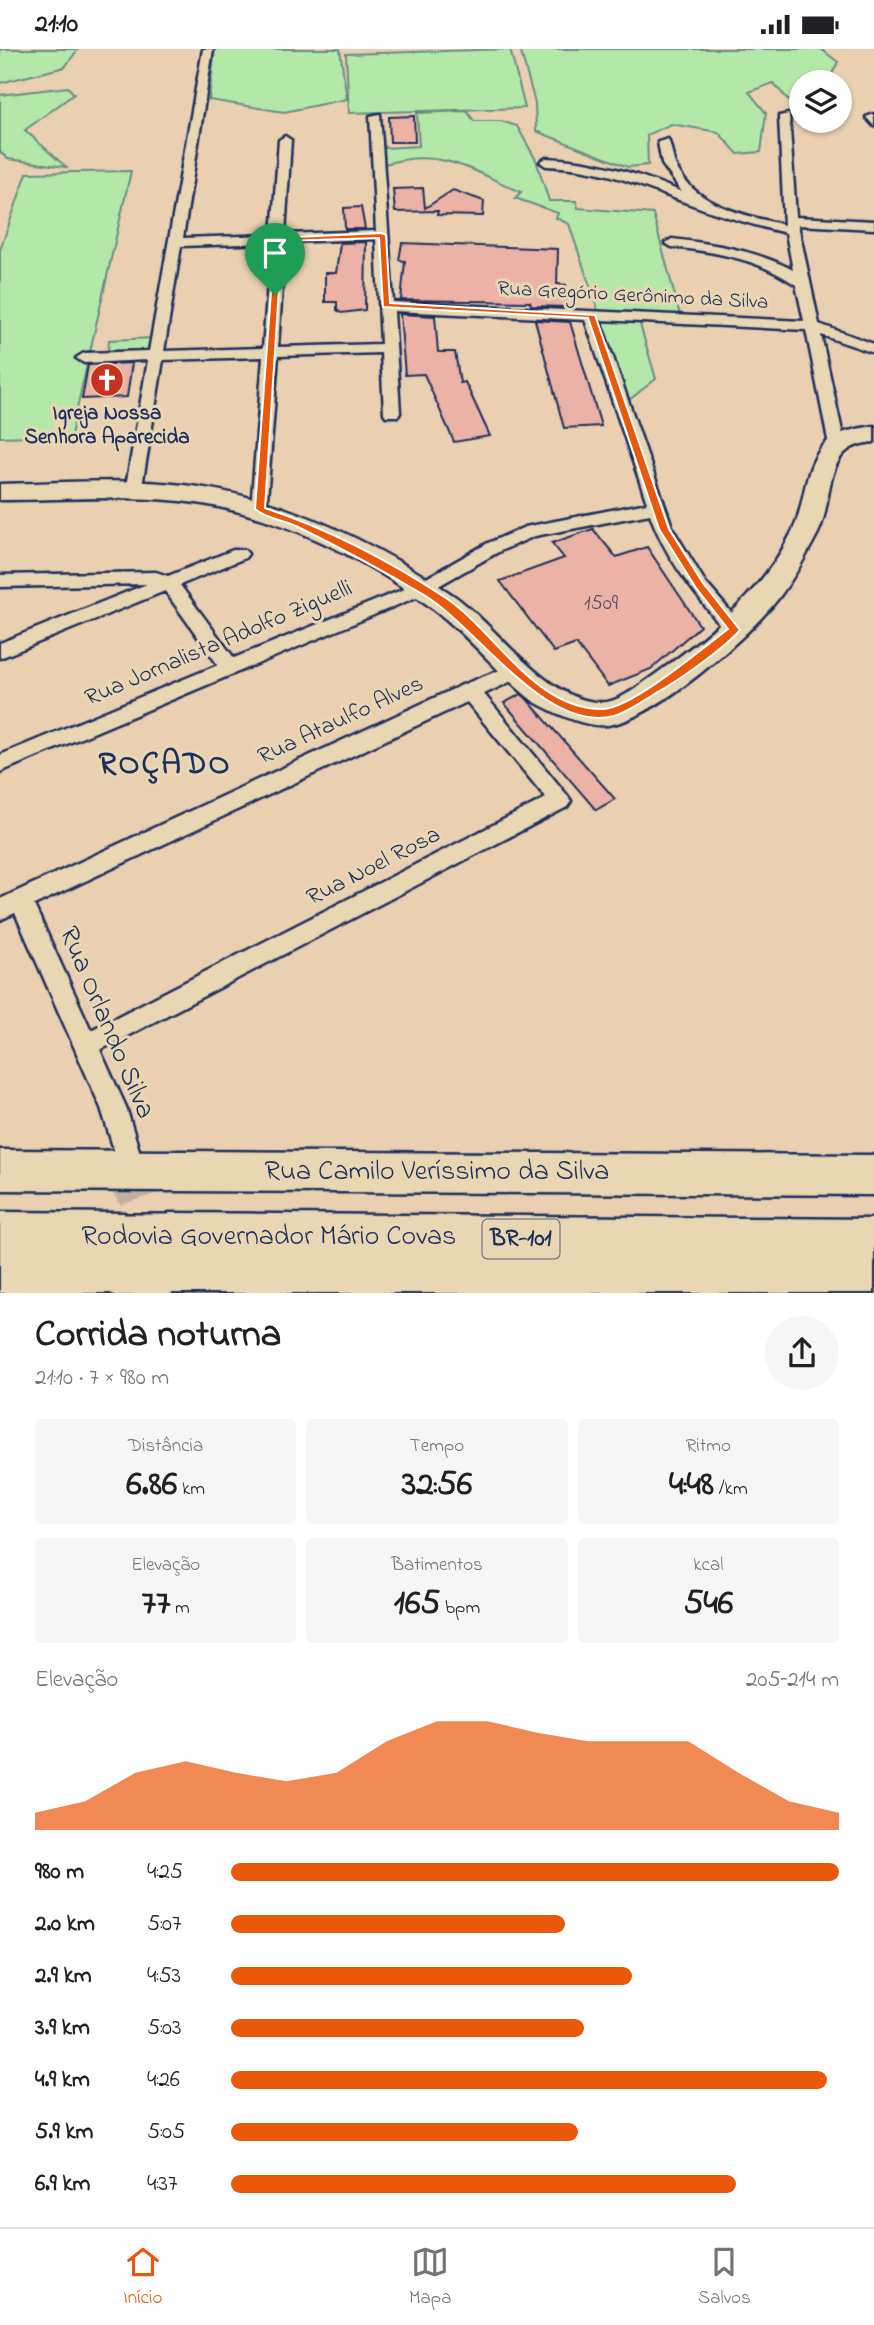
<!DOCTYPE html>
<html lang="pt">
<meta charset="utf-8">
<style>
:root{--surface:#fff;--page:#f6f6f6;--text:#202124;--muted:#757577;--line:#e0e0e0;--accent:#ea580c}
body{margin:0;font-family:"Indie Flower",sans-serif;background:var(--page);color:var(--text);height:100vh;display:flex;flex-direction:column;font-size:26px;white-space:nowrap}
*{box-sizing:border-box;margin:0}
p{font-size:23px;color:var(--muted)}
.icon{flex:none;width:38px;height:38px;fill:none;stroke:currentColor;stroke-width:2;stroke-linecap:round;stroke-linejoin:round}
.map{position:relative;height:1244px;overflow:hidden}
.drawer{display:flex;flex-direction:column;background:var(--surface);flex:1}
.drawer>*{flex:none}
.controls{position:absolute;left:789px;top:21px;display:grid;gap:14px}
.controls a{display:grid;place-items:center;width:63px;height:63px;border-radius:50%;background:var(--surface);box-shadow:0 2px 5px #0004;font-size:35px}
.pin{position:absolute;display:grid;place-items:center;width:60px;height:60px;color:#fff;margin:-72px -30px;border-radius:50% 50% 50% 0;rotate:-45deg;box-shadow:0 0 7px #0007}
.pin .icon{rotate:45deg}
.round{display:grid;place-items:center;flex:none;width:74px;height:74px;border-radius:37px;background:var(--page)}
.summary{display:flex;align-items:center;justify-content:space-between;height:119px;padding:0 35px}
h1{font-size:38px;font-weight:800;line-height:52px}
.metrics{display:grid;grid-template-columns:repeat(3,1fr);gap:10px;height:119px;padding:7px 35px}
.metrics div{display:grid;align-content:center;border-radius:7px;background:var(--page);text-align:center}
.metrics b{font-size:35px;font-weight:800}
.metrics small{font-size:19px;font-weight:400}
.metrics p{font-size:19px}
.chart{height:196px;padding:14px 35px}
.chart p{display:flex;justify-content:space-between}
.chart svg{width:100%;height:126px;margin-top:7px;fill:var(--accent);opacity:.7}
ul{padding:0 35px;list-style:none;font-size:23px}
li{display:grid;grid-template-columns:112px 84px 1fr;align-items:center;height:52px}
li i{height:18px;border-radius:9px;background:var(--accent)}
.status{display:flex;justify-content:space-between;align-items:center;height:49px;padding:0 35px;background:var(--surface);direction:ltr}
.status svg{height:19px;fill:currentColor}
.tab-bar{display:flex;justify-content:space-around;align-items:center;height:98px;border-top:2px solid var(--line);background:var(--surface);font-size:19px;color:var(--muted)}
.tab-bar a{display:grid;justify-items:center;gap:4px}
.tab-bar .on{color:var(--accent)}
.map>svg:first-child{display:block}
.green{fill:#b4e8a9;stroke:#688c84;stroke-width:2}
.building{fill:#ecb2a6;stroke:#1b2f5e;stroke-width:2}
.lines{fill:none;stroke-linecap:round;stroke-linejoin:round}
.primary-tunnel{stroke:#c1b0a0;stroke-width:38;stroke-dasharray:38 19;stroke-linecap:butt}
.minor-casing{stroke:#1b2f5e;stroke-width:5}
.primary-casing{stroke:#1b2f5e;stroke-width:5}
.motorway-casing{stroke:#1b2f5e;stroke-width:5}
.minor{fill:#e9d7b4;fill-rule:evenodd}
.primary{fill:#e9d7b4;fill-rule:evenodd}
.motorway{fill:#e9d7b4;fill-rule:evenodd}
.motorway-bridge-casing{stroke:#1b2f5e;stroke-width:48;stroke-linecap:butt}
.motorway-bridge{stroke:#e9d7b4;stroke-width:43}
.route{fill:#ea580c;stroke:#fff;stroke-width:2;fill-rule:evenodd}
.labels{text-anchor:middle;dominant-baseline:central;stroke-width:6;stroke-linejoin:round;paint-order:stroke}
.far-street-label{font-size:21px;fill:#1b2f5e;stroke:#e9d7b4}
.far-poi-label{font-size:21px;font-weight:bold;fill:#1b2f5e;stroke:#e9d7b4}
.number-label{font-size:21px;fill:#4f5070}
.shield{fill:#e9d7b4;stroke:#596178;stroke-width:2}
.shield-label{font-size:23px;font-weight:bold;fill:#1b2f5e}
.street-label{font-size:24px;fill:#1b2f5e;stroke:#e9d7b4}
.near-street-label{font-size:28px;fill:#1b2f5e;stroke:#e9d7b4}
.district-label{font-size:32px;font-weight:bold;letter-spacing:2px;fill:#1b2f5e;stroke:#e9d7b4}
</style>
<div class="status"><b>21:10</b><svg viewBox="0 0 49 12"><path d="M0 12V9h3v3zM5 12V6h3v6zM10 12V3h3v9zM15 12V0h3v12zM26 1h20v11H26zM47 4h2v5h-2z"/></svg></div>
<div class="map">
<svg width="874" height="1244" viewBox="0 0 874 1244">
<rect width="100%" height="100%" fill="#ead0b1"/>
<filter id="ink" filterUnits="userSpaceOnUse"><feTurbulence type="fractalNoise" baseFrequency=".0143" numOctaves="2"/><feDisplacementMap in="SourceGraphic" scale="14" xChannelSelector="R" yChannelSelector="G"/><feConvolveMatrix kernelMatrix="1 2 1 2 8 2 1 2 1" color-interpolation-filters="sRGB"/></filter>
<g filter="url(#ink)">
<g class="green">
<path d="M0,0H78L65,18L0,34Z"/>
<path d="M215,0H340L347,50L284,63L209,51Z"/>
<path d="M510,0L525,59L349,64L346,5Z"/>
<path d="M520,0H821L838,13L828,33H802L801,65L773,34L749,43L766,64L761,103L738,105L718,83L671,75L647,86L648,116L628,118L536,82L535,54Z"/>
<path d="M68,38L74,45L25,81L66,118L8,110L0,103V46Z"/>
<path d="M467,62L474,72H501L517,77L536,111L549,152H576L578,159L653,165L680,266L599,264L569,175L556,169L558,164L515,149L521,143C471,121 440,98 385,115L384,99L419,97L417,64Z"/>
<path d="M131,122L71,386L0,388V201L27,124Z"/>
<path d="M597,270L639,272L656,330L625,354Z"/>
<path d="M152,289L150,301L108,302L109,291Z"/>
</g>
<g class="building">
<path d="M414,67L415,93H390L389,68Z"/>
<path d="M423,139L425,159L453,141L484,152L483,167L437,166L438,162L395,163L393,140Z"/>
<path d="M361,158L365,180H345L344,159Z"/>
<path d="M366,193L365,261L341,264L337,261V253H325V224H336L340,194Z"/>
<path d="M402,194L558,200L557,235L566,236V258L531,257L530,253L401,251L405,212L399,211Z"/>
<path d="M400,265L435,267L438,303H455L460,334L465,333L490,387L454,393L424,325L405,326Z"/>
<path d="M535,271L570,273L601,377L564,379Z"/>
<path d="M132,314L127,348L82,350L88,316Z"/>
<path d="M593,480L616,508L647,498L700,577L651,620L608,637L576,595L554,603L500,532L564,509L552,494Z"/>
<path d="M521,645L526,649L615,750L596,761L504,654Z"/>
</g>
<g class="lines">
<path class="primary-tunnel" d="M115,1121C149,1148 141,1165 135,1204"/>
<g class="minor-casing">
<g id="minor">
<path d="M203,0H213L183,189L272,186L279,91L285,87L291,91L285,185L376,182L370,67L380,65L393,253L804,272L796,236C759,210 717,203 672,198L665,194L672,190C714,195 755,201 793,221L786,184C752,176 719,166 687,154C635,135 604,119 546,117L540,113L546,109C595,111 637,124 682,143L662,115L658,93L668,90C672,99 672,109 676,117C694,157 746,166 784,176L779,67L789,65L796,168L874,172V180L798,176L819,275L874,295V304L821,286L845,396L843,400H831L829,396L806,281L600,271L673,480L705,533L742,576L744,581L742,586H728C699,549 665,510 650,465L535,487L500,502L426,544L0,723V706L218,616L165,542L0,609V594L147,535L0,538V526L156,523L168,527L233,501H245L248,505L245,509L180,536L234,609L414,536L488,494L525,478L647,454L585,271L394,262L400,364L398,367H386L384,364L381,304L278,307L266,464L260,466L251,460L263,308L163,311L141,443L133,448L127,447L125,443L148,311L84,314L76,309L84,304L149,302ZM376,190L381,295L278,298L285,193ZM271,194L263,299L164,302L181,197Z"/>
<path d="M874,65V77L866,68Z"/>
<path d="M515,615L525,622L522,627L484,645L567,746L571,752L567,758L100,1001L126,1058L145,1121L141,1130L132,1134L123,1130L101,1059L15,864L0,871V850L462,636ZM467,653L546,749L91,981L34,856Z"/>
</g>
</g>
<g class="primary-casing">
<g id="primary">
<path d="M874,377V393C862,394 849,397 841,408C826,429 830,460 818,484C806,507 793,531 777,551C747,589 655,670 608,676C584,679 553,663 533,652C498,625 471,589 436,562C364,507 270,461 180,452C120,446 60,451 0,451V435C61,434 123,429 183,436C280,447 370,491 450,544C495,573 548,658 606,653C622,651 640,636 653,627C709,587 762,544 793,481C806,453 803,419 824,396C836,382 857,380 874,377Z"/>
<path d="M0,1101L874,1106V1146L0,1141Z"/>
</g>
</g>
<g class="motorway-casing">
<path id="motorway" d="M0,1163L124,1164L140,1171L146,1185L153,1171L169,1164L874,1170V1244H151L146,1242L141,1230L137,1242L132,1244H0ZM146,1189L155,1205L146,1208L142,1220L133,1207L140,1203Z"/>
</g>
<use href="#minor" class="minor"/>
<use href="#primary" class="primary"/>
<use href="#motorway" class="motorway"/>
<g class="motorway-bridge-casing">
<g id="motorway-bridge">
<path d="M124,1187H169"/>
<path d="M120,1225H163"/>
</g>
</g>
<use href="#motorway-bridge" class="motorway-bridge"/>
</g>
</g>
<path class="route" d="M382,184L386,186L390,254L595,266L669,480L703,534L740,581C725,599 678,632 656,644C643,652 628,663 614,667C546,685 477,578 424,546C383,522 341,499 298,478C285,471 266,470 255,460L275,189ZM379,189L383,258L588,269L659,480L696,539L728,580C703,599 632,659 603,660C535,661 496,583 446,549C390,512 328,480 265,459L282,192Z"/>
<defs>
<g id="church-disc" transform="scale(1.75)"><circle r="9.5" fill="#c8321e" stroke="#e9d7b4"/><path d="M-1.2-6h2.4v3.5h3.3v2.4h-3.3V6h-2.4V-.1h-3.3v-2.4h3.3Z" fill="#fff"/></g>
</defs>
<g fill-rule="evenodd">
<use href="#church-disc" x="107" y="331"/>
</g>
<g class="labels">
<g class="far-street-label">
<text transform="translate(633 247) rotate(3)">Rua Gregório Gerônimo da Silva</text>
</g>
<g class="far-poi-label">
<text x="107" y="365">Igreja Nossa<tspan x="107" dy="24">Senhora Aparecida</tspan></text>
</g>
<g class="number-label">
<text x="601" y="555">1509</text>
</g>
<rect class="shield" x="482.5" y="1170.5" width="77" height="39" rx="5"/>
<g class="shield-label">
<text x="521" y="1190">BR-101</text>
</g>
<g class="street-label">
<text transform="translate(219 595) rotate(-23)">Rua Jornalista Adolfo Ziguelli</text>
<text transform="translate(341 672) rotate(-25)">Rua Ataulfo Alves</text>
<text transform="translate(374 818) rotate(-27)">Rua Noel Rosa</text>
</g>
<g class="near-street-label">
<text transform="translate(106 974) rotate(67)">Rua Orlando Silva</text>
<text x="437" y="1123">Rua Camilo Veríssimo da Silva</text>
<text x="269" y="1188">Rodovia Governador Mário Covas</text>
</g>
<g class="district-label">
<text x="165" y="716">ROÇADO</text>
</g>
</g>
</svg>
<div class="controls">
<a><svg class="icon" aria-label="layers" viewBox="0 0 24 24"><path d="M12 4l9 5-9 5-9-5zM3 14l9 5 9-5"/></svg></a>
</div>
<div class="pin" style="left:275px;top:246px;background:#1e9e55"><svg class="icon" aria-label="arrive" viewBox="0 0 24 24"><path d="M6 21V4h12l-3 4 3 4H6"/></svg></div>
</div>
<section class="drawer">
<div class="summary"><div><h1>Corrida noturna</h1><p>21:10 · 7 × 980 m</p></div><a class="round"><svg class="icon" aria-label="share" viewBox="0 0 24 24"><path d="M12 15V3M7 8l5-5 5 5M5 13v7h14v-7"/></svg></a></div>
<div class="metrics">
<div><p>Distância</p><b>6.86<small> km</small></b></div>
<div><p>Tempo</p><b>32:56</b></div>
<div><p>Ritmo</p><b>4:48<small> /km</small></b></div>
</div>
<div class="metrics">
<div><p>Elevação</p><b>77<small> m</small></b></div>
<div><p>Batimentos</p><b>165<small> bpm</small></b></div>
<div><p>kcal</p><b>546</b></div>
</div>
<div class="chart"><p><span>Elevação</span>205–214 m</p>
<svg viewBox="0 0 160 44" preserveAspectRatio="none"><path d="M0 44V38L10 34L20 24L30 20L40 24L50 27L60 24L70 13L80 6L90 6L100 10L110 13L120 13L130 13L140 24L150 34L160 38V44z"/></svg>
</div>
<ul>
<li><b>980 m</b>4:25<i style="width:100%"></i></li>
<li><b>2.0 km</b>5:07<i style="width:55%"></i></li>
<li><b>2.9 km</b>4:53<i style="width:66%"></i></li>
<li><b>3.9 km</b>5:03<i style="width:58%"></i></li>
<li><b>4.9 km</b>4:26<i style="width:98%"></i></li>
<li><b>5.9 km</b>5:05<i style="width:57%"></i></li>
<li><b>6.9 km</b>4:37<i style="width:83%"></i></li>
</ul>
</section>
<nav class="tab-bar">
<a class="on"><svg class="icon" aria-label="home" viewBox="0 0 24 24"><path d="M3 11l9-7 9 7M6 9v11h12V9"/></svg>Início</a>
<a><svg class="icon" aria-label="map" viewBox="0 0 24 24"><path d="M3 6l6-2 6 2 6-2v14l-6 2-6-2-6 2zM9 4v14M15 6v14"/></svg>Mapa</a>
<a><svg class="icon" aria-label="saved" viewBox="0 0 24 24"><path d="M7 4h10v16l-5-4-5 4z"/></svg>Salvos</a>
</nav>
